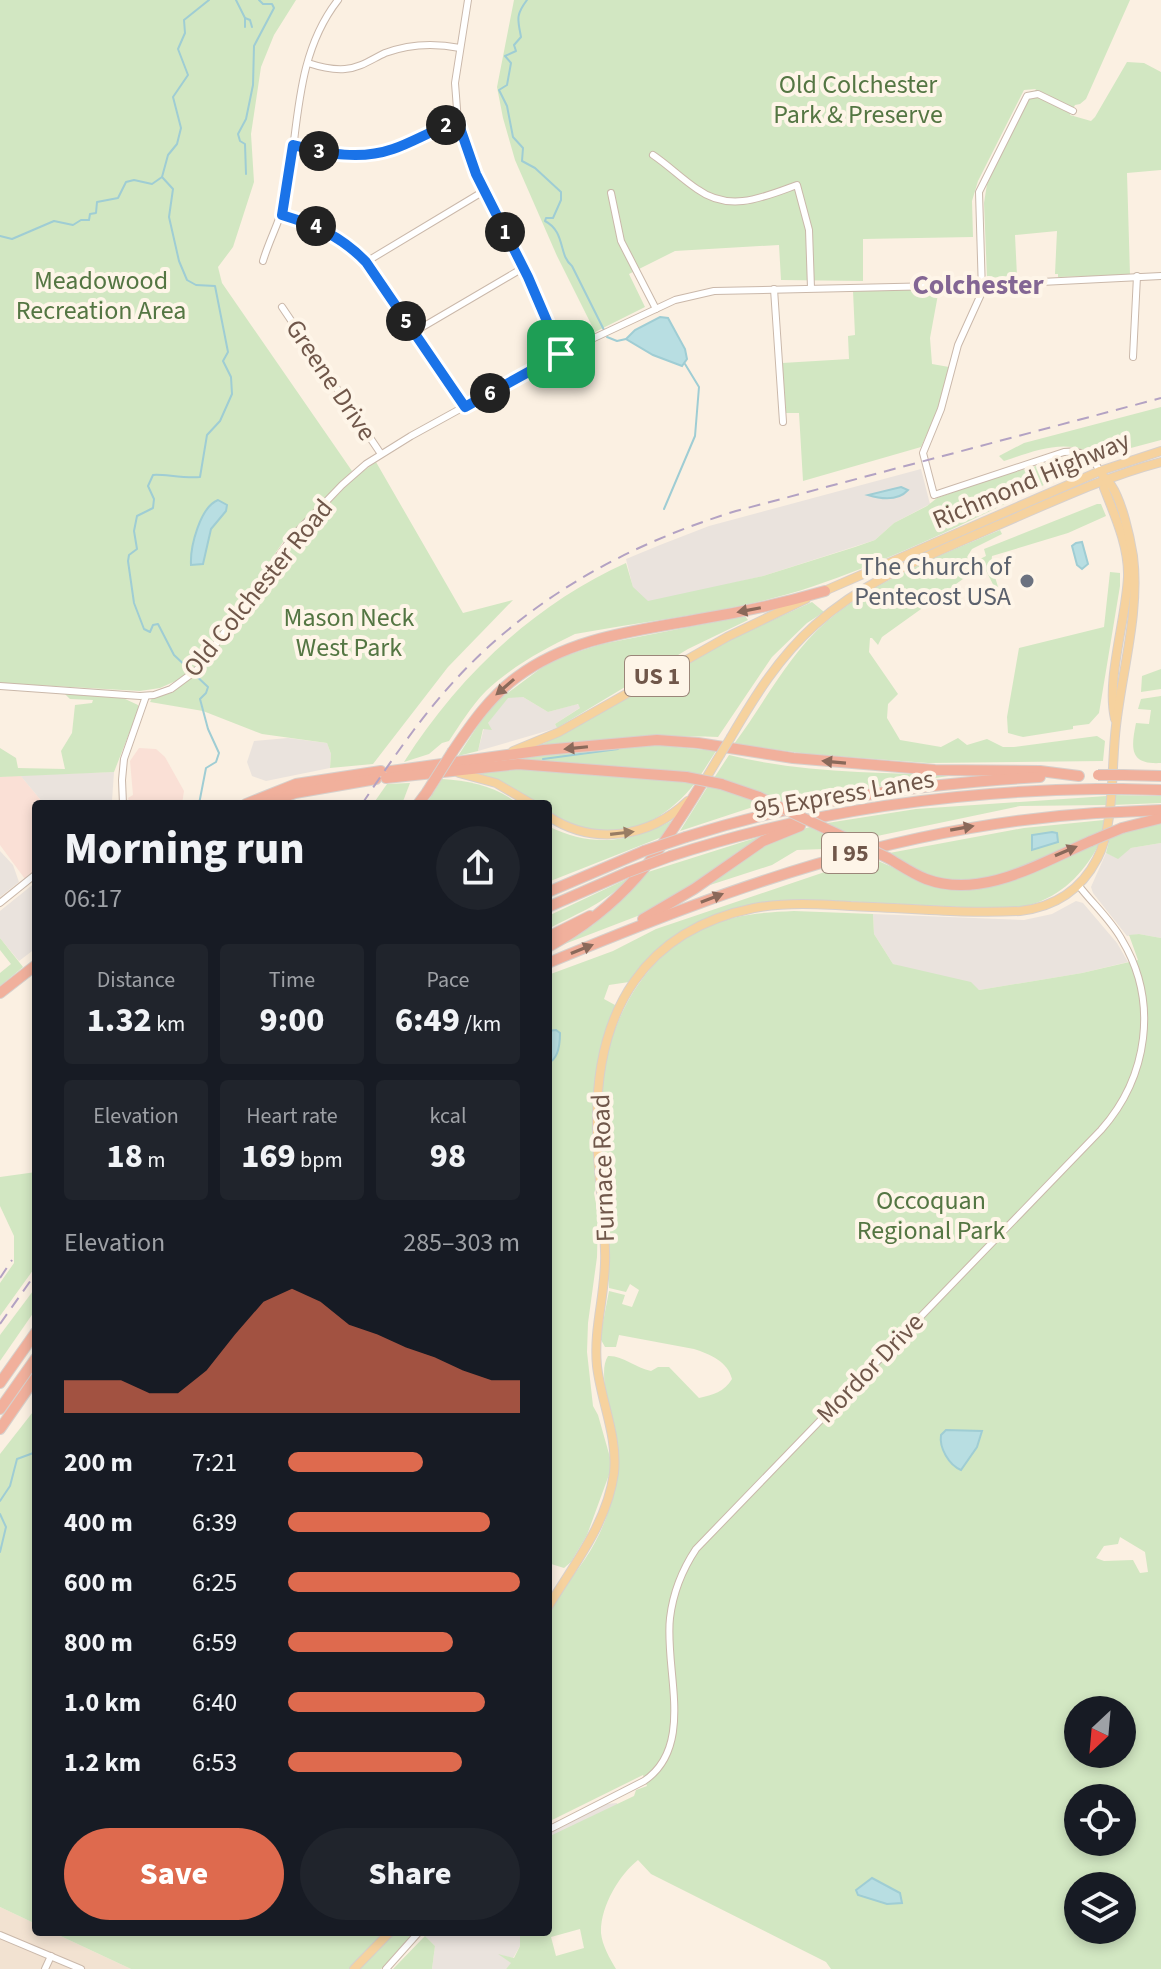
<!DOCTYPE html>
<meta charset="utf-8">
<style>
:root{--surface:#171b24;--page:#20242c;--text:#f1f3f6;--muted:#9ea1a6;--accent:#de6a4e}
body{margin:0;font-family:"Source Sans 3",sans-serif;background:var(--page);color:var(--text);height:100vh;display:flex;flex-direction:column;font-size:30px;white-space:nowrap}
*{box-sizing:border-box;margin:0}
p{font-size:26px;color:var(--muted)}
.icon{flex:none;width:44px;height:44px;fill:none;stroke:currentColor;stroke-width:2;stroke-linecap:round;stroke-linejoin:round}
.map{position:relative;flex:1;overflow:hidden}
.details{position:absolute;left:32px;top:800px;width:520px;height:1136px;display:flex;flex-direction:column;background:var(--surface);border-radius:8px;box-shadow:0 4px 12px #0003}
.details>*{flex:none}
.needle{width:52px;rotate:206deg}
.controls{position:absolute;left:1064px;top:1696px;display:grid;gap:16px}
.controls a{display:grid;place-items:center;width:72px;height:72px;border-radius:50%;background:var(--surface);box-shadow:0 4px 12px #0003;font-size:40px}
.pin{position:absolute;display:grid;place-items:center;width:68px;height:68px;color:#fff;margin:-34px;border-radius:16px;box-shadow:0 4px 12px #0006}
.km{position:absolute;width:40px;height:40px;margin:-20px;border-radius:50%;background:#222;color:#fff;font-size:22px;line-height:40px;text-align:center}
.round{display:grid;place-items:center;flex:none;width:84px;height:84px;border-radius:42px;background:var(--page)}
.summary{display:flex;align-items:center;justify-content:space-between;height:136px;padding:0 32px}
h1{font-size:44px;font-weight:800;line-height:60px}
.metrics{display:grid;grid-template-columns:repeat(3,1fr);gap:12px;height:136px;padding:8px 32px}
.metrics div{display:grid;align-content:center;border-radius:8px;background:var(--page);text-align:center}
.metrics b{font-size:34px;font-weight:800}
.metrics small{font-size:22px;font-weight:400}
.metrics p{font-size:22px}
.chart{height:224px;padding:16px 32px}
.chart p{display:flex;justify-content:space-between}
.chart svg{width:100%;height:144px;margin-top:8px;fill:var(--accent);opacity:.7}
.primary-button{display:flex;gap:16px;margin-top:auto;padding:16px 32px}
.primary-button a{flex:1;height:92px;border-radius:48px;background:var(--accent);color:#fff;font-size:32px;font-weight:800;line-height:92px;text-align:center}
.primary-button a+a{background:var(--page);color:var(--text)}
ul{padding:0 32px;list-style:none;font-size:26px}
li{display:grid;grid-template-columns:128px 96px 1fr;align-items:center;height:60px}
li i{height:20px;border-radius:10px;background:var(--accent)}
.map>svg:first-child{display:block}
.residential{fill:#f2e2d1}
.commercial{fill:#fae0d6}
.industrial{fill:#eae3dd}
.green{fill:#d2e7c2;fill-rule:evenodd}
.water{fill:#b8dee2;stroke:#9fcdd4;stroke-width:2}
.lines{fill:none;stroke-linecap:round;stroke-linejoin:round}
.stream{stroke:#9fcdd4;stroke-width:2}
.minor-casing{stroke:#cab8aa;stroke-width:8}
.major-casing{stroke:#d7d0cc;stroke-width:10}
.highway-casing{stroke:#d7d0cc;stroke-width:12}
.minor{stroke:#fff;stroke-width:6}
.major{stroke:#f6d29e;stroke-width:8}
.highway{stroke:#f1b09c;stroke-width:10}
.rail{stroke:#b3a2c3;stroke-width:2;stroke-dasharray:12 8;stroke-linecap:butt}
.major-bridge-casing{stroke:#d7d0cc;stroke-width:10;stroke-linecap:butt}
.highway-bridge-casing{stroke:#d7d0cc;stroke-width:12;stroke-linecap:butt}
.major-bridge{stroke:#f6d29e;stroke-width:8}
.highway-bridge{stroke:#f1b09c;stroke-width:10}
.oneway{fill:#8a695a}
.oneway2{fill:#987c63}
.route-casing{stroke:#fff;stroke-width:16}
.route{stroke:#1a73e8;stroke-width:10}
.worship-dot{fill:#6b7280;stroke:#fef5e8;stroke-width:3}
.labels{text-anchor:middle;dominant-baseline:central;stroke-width:8;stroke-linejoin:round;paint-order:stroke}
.shield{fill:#fef5e8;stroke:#9b8679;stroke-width:2}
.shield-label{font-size:24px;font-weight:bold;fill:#70574a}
.park-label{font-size:26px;fill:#547643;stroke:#fef5e8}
.street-label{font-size:26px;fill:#70574a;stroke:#fef5e8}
.worship-label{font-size:26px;fill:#5b616d;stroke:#fef5e8;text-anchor:end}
.neighbourhood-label{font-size:28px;font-weight:bold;fill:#836694;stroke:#fef5e8}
</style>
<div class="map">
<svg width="1161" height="1969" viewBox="0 0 1161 1969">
<rect width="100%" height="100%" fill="#fbf0e2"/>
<path class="residential" d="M0,1907L36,1924V1932H52L131,1969H0Z"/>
<g class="commercial">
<path d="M139,748L156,749L165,757L184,791L182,804H130L128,798L133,795L130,761Z"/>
<path d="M20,775L44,804H36V870L25,879L0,845V777Z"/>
</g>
<g class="industrial">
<path d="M921,469L930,504L894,523L875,540L763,576L670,598L648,602L633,588L626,559L660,545L709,526Z"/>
<path d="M508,697H523L548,712L577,704L581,707L555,724L557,728L478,751L484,728Z"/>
<path d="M288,738L327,743L331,754L330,768L266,781L252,776L247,762L254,741Z"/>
<path d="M114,772L112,801L108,804H44L20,775Z"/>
<path d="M1161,843V938L1139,934L1127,936L1093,893L1091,887L1106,853L1118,858L1131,848Z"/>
<path d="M0,851L13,865L19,882L0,897Z"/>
<path d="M36,882V948L19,961L0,938V911Z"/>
<path d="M1076,901L1083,903L1117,943L1128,962L1082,973L979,990L893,964L874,934L873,914L1024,920L1052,914Z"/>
<path d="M617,1803L622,1822L548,1838V1832L606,1804Z"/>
<path d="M429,1932H520V1946L513,1958L500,1955L512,1963L506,1969H432L435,1946L425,1936Z"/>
</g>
<g class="green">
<path d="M0,0H296L274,35L261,67L251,134L254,182L233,247L218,267L222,283L352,471L283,542L206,655L195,667L178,680L160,688L140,691L0,683Z"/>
<path d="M514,0H1130L1086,99L1080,104L1075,105L1070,115L1091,121L1095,117L1127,62L1144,63L1161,72V170L1127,173L1130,275L1058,277V274H1055L1057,231L1015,235L1017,276L987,278L984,203L987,184L1027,102L1036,89L1024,90L978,181L972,201L973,237L863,239V281L781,280L779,245L675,251L629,274L645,307L595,332L557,256L515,160L503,118L497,87Z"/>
<path d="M939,289L930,338L932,364L949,367L939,407L921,447L803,481L799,413H786L782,363L849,359L848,336L855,335L853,291Z"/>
<path d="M1161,407V440L1097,457C1069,436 1034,451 1004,461L999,456L1024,443Z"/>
<path d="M1074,455L1082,458L1087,464C997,507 908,554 814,586C738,612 654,619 575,634C544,649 511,667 486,691C471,706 460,725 449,741L442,743L429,754L404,762C457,678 534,604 626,563L633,587L648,601L763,576L855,547L875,540L894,523L927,506L937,498L987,480Z"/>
<path d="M376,462L463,613L513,600L448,667L373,764L330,768L331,754L327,743L262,734L203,711L150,702L152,698L181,686L200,671L291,543L355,477Z"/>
<path d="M1097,504H1101L1106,516L1068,533L992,556C990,569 999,583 1000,598L980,559L986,556L984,549Z"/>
<path d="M1000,530L1002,534L972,549L967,557L980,574L963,579L882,637L878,645L872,638H870L869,652L898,694L888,704L887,718L900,740L941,747L958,738L967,745L987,739L1003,747H1014L1097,736L1105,741L1103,761L928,763L809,754L734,744C764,704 788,655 826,622C874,581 943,554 1000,530Z"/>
<path d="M1110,572L1120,573V586L1099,713L1089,724L1073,726V729L1023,737L1008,733L1007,717L1019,648L1104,627Z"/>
<path d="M812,602L824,612L807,623L772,657L718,737C651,735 585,741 519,751L545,743L721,644Z"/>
<path d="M745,616L748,620L688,649L557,728L555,724L580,708L578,704L548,712L523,697L508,698L488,723L492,730L483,729L478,751L458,756L482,719L501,698L552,660L602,644Z"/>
<path d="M1161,669V689L1141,692L1142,676Z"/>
<path d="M64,693L123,698L138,705L139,708L114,772L0,777V748L16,758L18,768L65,769L61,751L72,733L75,705L92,703L93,700L70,699Z"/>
<path d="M1161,696V763C1129,765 1131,748 1136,723L1149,724L1151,710L1138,709L1141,699Z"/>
<path d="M657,745L716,751L700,776L545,762L389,774L522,756Z"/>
<path d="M729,755C801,773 880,773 955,775L779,802L714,778Z"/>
<path d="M513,770H537L695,783C659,830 599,851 548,812V804H538L507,785L465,772Z"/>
<path d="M442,779C470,781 496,786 518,804H426Z"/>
<path d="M410,783L402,804H373L387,784Z"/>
<path d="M708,786L731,791L754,800L756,806L680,831Z"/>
<path d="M1113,795L1161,796V803L1112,805Z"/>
<path d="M1107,796L1106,805L1020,806L858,840L821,824L916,809Z"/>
<path d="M677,818L667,835L548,882V826C594,849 632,842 677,818Z"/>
<path d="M1104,820V830C1056,852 988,892 934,877C917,873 900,861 884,854L1024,828Z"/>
<path d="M1161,822V843L1131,848L1118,859L1106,853L1110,837L1126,829Z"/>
<path d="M810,827L841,843L824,849L797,850L772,865L710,885C739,862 773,837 810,827Z"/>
<path d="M781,830L737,852L691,887L648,912L562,945L593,925L648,872Z"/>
<path d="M1100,842C1087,869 1065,893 1036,903C1008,913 973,907 945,906C869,903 760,890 692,925C666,938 646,960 629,982L609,985L604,999L615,1005L593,1111L598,1182L594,1193L598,1214L597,1257L588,1323L587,1352L593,1406L598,1415L611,1461L610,1472L587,1535L571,1562L564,1568L548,1563L552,1550L548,1546V975L613,951L656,929L869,857L931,884L970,889Z"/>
<path d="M631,877C602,905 582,911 548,929V916Z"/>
<path d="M794,911L873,914L874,934L893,964L971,982L979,990L1082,973L1138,960L1129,935L1139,934L1161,938V1969H831L826,1962L651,1874L638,1860C619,1875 600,1907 601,1933C602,1945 610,1959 616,1969H506L511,1963L498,1954L514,1958L520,1946V1932H548V1837L634,1796L636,1790L647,1786L643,1775L548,1822C548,1771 548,1721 548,1670C548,1654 544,1630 549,1615C557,1595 573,1577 585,1559C602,1534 613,1504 617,1474C622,1442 594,1376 608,1356C622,1355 636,1368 651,1371L658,1367H669L699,1398C713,1395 724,1392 732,1379C728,1362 710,1354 694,1349L619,1335L616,1347H605L600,1338L609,1291L625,1295L622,1304L632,1307L639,1290L630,1284L626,1292L609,1288C607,1247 605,1206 603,1165C602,1143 599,1120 600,1098C606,1018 650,938 733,918C753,913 773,912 794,911ZM1120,1537L1145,1552L1148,1572L1140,1573L1133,1560L1104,1561L1096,1558L1104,1546L1118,1544ZM1078,1710H1122V1754H1078ZM1078,1798H1122V1842H1078ZM1078,1886H1122V1930H1078ZM580,1929L584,1948L556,1956L551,1937Z"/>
<path d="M0,938L23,967L0,986V973L11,964L0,950Z"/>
<path d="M36,1172V1266L0,1316V1283L14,1263V1236L0,1206V1177Z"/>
<path d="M36,1287V1309L0,1361V1335Z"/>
<path d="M36,1408V1924L0,1907V1454Z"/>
<path d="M52,1932H386L351,1969H131Z"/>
<path d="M394,1932H414L381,1969H359Z"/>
<path d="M425,1936L435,1946L432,1969H393Z"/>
</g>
<g class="water">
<path d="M660,317L668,318L685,349L687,359L682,366L653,355L626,339L635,330Z"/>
<path d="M901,487L908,490C898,501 881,499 868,495Z"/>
<path d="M218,500L227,505L226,511L211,529L203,564L191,565C190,547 200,507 218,500Z"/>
<path d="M1076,543L1082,542L1088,564L1082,569L1077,565L1072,546Z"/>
<path d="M1052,832L1057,833L1058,842L1032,850V835Z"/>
<path d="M556,1030L560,1033C560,1044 559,1059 548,1063V1031Z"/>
<path d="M946,1430L982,1431L977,1447L961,1470C949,1465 939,1448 941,1435Z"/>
<path d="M872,1878L900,1893L902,1903L887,1904L858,1895L856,1890Z"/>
</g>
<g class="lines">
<g class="stream">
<path d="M236,0L245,18V27"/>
<path d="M527,0C515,16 518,20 521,37L514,45L516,51L505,56L511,63L507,85L499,90L507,106L513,137L523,148L522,161L535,168L561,192V200L553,218H546L545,221C566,232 558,255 572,266L604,330"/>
<path d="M245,18L250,20L252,27"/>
<path d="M246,174L245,144L240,141L238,134L246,119L253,85L254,46L274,8L272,4H263L259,0"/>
<path d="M0,236L12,239L54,221L73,225L81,220H89L90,214L96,213L97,202L118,198L126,182L134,180L152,184L162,177"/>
<path d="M607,337L617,341L626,339"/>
<path d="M664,509L695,436L699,387L685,364"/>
<path d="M543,759L618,749"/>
<path d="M199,804L206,768L216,762L219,753L208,729L200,699L206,693L208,687L174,655L158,624L153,625L150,632L144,629L134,603L128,561L129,555L137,549L134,531L137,516L153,508L154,499L148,486L153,475C159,473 185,479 200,477L207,435L220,421L232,394L231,377L223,361L228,352L215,286L196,285L187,280L179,261L169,217L173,189L162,177L168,155L177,144L181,128L173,97L188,75L178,49L185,33L184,20L209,0"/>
<path d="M0,1501L10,1486L17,1459L36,1452"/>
<path d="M0,1514L6,1527L0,1552"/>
</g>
<g class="minor-casing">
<g id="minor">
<path d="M468,0L455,83L458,122L476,174L528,277L561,354"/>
<path d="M308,63C320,67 332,70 345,69C360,68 372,59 385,53C409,44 435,43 460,48"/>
<path d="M1073,111L1038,94L1027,96L979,192L982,292L958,345L941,409L923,453L934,495L1064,452C1080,450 1092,456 1100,471"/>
<path d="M293,145C327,153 358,161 393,149C416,141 435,128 458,122"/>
<path d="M653,155C668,165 682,179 697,189C730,213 764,197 797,185L809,230L811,288"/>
<path d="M611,193L621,241L656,309"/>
<path d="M282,215C315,225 342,236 366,262L465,407"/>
<path d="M263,261C270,237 283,216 287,191C299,125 295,55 338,0"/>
<path d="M366,262L484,191"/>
<path d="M774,289L783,422"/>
<path d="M282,307L381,454"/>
<path d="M414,332L523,268"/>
<path d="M1133,357L1137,276"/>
<path d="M0,686L140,696L154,695L171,689L198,669L293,536L342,485L366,464L411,436L560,354L675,300L714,291L982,285L1161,276"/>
<path d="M123,804L122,780L124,759L146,696"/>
<path d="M0,903L36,874"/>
<path d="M548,1830L644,1781C696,1746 664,1669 670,1618C673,1593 682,1570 696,1549L1101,1130C1148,1077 1159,1002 1122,940C1111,920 1093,904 1079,886"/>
<path d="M0,1935L81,1969"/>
<path d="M45,1969L51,1956"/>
<path d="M386,1969L419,1932"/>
</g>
</g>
<g class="major-casing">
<g id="major">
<path d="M1105,481L1104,488C1115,516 1129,547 1128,577C1126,620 1106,679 1115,719"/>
<path d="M822,592L1100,471L1161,451"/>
<path d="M731,737C755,696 779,657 815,625C867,578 933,554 996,526C1050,503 1104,477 1161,462"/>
<path d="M513,751L559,732L727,637L806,599"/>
<path d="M459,773L496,783L532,804"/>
<path d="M702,785L720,755"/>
<path d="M548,816C593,846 649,838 688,801"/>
<path d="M548,1607C574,1564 607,1524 614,1473C618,1437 601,1401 597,1366C593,1327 607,1290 605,1251C604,1207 596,1163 597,1119C597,1011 644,930 754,908C786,902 819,904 851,906C907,908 964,914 1020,911C1054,907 1081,890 1097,859C1115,826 1111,765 1116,726C1122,671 1140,612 1133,556C1130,537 1122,501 1111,485C1107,480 1103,477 1100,471"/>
<path d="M354,1969L390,1932"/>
</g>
</g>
<g class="highway-casing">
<g id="highway">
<path d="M453,751C472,723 490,697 517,677C571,637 636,631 700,619C743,612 783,603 825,591"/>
<path d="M391,771L544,750L657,740L698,743L793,758L935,770L1040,771L1079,776"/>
<path d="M1123,775L1161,776"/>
<path d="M386,778L518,764L686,777"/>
<path d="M721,784L759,797"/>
<path d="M1122,789L1161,790"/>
<path d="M246,804L296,784L381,771"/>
<path d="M265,804L295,793L376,779"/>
<path d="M418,804L427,792"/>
<path d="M1120,812L1161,810"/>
<path d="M1122,828L1161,818"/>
<path d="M686,837C801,800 919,784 1040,777"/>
<path d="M671,856C809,811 952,791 1097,789"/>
<path d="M888,858C900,865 913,874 926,879C982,900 1042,862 1091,841"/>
<path d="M548,892L644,851"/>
<path d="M548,907L628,872"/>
<path d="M643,919L694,889L763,841L800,826"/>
<path d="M548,937L590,916"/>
<path d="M548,947C623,906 658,856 701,785"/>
<path d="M548,963C731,887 897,826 1096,813"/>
<path d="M0,993L36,965"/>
<path d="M0,1383L36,1332"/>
<path d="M0,1409L36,1358"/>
<path d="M0,1429L36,1377"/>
</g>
</g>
<use href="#minor" class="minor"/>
<use href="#major" class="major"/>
<use href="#highway" class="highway"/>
<g class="rail">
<path d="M362,804C387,767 412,730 441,696C519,604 622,546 736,511L1161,398"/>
<path d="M0,1278L12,1260"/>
<path d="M0,1324L36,1273"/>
</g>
<g class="major-bridge-casing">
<path id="major-bridge" d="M720,755L731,737"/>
</g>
<g class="highway-bridge-casing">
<g id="highway-bridge">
<path d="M1098,775H1123"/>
<path d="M686,777L721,784"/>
<path d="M1097,789H1122"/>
<path d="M427,792L453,751"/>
<path d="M759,797L888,858"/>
<path d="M1096,813L1120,812"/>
<path d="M1091,841L1122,828"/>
<path d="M644,851L686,837"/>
<path d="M628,872L671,856"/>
</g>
</g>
<use href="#major-bridge" class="major-bridge"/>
<use href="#highway-bridge" class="highway-bridge"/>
</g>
<defs><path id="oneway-solid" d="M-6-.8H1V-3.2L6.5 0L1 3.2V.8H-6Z" transform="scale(2)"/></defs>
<g class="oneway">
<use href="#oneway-solid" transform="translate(749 610) rotate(169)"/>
<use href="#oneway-solid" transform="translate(505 687) rotate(139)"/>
<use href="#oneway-solid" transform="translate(576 748) rotate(174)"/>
<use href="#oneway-solid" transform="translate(834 762) rotate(-175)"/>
<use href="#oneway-solid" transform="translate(962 828) rotate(-10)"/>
<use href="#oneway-solid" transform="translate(1066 851) rotate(-23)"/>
<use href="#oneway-solid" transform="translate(712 898) rotate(-21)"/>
<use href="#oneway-solid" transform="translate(582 949) rotate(-22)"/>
</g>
<use class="oneway2" href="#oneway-solid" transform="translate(622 833) rotate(-7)"/>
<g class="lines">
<g class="route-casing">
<path id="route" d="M458,122L476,174L528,277L561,354L465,407L366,262C341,236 315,225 282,215L293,145C327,153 358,161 393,149C416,141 435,128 458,122Z"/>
</g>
<use href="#route" class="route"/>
</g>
<circle class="worship-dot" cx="1027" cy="581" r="8"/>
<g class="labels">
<g class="shield">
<rect x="625" y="656" width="64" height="40" rx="6"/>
<rect x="822" y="833" width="56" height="40" rx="6"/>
</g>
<g class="shield-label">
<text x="657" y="676">US 1</text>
<text x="850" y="853">I 95</text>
</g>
<g class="park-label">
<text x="858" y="84">Old Colchester<tspan x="858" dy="30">Park &amp; Preserve</tspan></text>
<text x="101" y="280">Meadowood<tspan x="101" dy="30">Recreation Area</tspan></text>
<text x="349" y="617">Mason Neck<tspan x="349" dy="30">West Park</tspan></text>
<text x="931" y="1200">Occoquan<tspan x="931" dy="30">Regional Park</tspan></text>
</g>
<g class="street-label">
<text transform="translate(331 380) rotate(56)">Greene Drive</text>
<text transform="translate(1031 480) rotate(-23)">Richmond Highway</text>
<text transform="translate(258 588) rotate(-51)">Old Colchester Road</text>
<text transform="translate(844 794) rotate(-10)">95 Express Lanes</text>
<text transform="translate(603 1168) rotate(-92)">Furnace Road</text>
<text transform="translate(870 1368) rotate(-46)">Mordor Drive</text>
</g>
<g class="worship-label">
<text x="1011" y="566">The Church of<tspan x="1011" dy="30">Pentecost USA</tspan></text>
</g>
<g class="neighbourhood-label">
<text x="978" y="285">Colchester</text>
</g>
</g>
</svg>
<div class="controls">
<a><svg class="needle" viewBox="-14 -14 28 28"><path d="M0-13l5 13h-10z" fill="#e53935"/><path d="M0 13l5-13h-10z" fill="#9ea1a6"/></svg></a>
<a><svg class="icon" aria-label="locate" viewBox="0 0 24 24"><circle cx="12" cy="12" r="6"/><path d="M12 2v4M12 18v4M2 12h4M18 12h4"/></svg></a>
<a><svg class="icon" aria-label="layers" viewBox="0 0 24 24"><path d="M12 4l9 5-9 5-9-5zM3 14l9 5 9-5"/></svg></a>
</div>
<div class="pin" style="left:561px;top:354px;background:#1e9e55"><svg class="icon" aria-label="arrive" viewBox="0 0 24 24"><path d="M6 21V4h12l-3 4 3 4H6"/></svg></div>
<b class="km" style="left:505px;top:232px">1</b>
<b class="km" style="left:446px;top:125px">2</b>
<b class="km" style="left:319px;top:151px">3</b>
<b class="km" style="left:316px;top:226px">4</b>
<b class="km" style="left:406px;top:321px">5</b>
<b class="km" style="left:490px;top:393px">6</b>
<section class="details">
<div class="summary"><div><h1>Morning run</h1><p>06:17</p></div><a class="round"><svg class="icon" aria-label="share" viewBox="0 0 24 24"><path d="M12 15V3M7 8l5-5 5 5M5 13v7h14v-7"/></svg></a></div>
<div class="metrics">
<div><p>Distance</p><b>1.32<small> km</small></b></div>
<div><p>Time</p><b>9:00</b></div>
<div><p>Pace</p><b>6:49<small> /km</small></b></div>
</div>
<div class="metrics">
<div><p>Elevation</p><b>18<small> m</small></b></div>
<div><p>Heart rate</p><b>169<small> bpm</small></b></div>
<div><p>kcal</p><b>98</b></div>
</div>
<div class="chart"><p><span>Elevation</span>285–303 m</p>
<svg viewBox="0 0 160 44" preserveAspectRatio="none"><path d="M0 44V34L10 34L20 34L30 38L40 38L50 31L60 20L70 10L80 6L90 10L100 17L110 20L120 24L130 27L140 31L150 34L160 34V44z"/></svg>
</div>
<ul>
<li><b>200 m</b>7:21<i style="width:58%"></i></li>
<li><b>400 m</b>6:39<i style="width:87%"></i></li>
<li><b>600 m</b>6:25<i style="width:100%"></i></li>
<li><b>800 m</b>6:59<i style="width:71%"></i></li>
<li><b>1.0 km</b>6:40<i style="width:85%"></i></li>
<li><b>1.2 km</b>6:53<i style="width:75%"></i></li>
</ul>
<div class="primary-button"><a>Save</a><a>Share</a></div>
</section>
</div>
